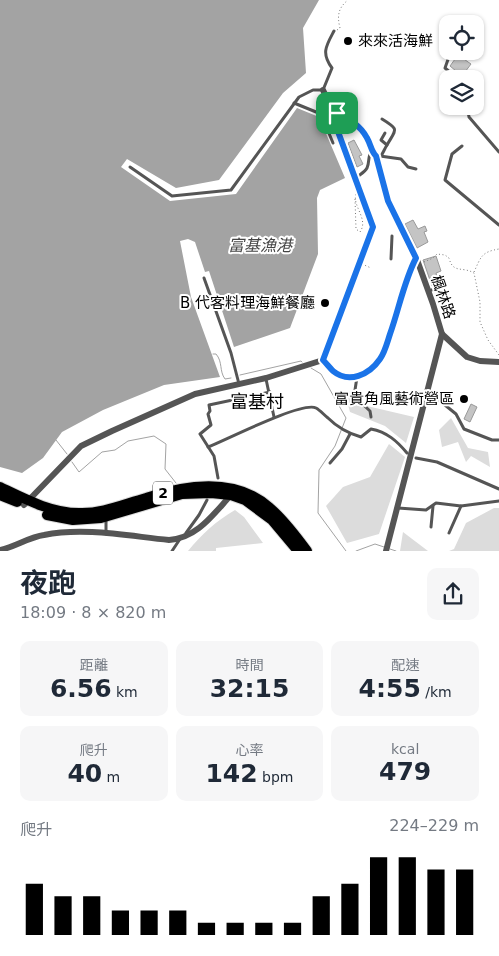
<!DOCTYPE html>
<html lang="zh-TW">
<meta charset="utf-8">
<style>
:root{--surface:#fff;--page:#f6f6f7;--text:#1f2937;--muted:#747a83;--accent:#000}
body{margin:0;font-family:"DejaVu Sans","Noto Sans TC",sans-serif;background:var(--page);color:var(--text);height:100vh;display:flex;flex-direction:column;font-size:19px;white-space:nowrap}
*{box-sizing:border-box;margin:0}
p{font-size:16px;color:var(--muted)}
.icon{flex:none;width:28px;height:28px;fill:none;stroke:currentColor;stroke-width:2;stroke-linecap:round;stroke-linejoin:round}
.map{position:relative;height:551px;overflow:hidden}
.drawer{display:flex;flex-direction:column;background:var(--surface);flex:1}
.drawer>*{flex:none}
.fabs{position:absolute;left:439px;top:15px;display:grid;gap:10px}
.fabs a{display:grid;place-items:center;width:45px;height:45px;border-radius:10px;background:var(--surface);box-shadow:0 1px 4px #0004;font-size:25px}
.pin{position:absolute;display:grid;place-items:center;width:42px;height:42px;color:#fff;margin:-21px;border-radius:10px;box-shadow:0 2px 8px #0006}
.round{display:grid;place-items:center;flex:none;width:52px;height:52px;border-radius:10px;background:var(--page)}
.summary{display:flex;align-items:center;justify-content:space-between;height:85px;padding:0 20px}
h1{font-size:28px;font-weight:700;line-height:38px}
.stats{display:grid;grid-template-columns:repeat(3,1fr);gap:8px;height:85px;padding:5px 20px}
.stats div{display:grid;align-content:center;border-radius:10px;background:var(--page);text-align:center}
.stats b{font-size:25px;font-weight:700}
.stats small{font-size:14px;font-weight:400}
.stats p{font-size:14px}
.chart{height:140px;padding:10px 20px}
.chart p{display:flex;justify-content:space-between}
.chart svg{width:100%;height:90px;margin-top:5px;stroke:var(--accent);stroke-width:6}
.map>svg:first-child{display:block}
.green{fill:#dcdcdc}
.water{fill:#a3a3a3}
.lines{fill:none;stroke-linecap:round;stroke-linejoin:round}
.stream{stroke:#a3a3a3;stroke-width:1}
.building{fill:#c4c4c4;stroke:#999}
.primary-casing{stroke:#dbdbdb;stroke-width:12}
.path{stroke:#777;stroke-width:1;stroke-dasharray:1 2.5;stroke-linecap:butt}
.service{stroke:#555;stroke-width:3}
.minor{stroke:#555;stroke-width:6}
.primary{stroke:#000;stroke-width:10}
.route-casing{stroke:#fff;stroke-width:10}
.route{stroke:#1a73e8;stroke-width:6}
.poi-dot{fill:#000;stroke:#fff;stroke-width:2}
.labels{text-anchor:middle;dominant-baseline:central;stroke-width:4;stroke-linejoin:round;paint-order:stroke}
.shield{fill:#fff;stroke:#4c4c4c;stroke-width:1}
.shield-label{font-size:14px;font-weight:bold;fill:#000}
.poi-label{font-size:15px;fill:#000;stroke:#fff;text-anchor:end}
.street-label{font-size:15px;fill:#000;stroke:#fff}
.water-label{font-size:16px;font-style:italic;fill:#444;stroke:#fff}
.quarter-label{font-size:18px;fill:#000;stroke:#fff}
</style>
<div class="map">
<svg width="499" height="551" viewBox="0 0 499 551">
<rect width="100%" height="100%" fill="#fff"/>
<g class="green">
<path d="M351,391L367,406L414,417L406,443L385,426L350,412L345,394Z"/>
<path d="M451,418L468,448L488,452L490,467L471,456L466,462L458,442L442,447L439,430Z"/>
<path d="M389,444L405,457L379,534L347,543L326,506L343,487L370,477Z"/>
<path d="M494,508H499V551H449L454,549L466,523Z"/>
<path d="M235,510L244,517L263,543L216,548V551H188C202,534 216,521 235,510Z"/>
<path d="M403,532L428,551H400Z"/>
</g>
<path class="water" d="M0,0H319L303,28L306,73L283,93L219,180L176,188L127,159L121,167L170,201L236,194L297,108L319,117L345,178L320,190L317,198L318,254L290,328L234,347L209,271L205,272L195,242L188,239L180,241L191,297L220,377L164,385L103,410L62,432L43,458L22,473L0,467Z"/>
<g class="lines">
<g class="stream">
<path d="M213,354H216C223,362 219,371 225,379L231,378"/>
<path d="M311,368L321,374L346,418L335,446L319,470L318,513L346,551"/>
<path d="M240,375L301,361L302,362"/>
<path d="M56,440L67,454"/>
<path d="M72,462L79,472L102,452L115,450L128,441L154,436L166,444L165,469L176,483"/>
<path d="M390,549L396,551"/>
<path d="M356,551L375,544L384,547"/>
</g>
</g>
<g class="building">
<path d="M458,55L471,64L462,76L450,66Z"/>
<path d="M354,140L362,155L359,156L363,164L357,167L348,143Z"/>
<path d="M413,220L418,229L425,226L427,231L424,232L428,242L417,248L405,224Z"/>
<path d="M436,256L441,271L436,273L439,284L432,286L423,260Z"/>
<path d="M471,404L477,407L470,422L464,419Z"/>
</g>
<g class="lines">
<g class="primary-casing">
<g id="primary">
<path d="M0,487C25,499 51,513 79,513C102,514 124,504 146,498C185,485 236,477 270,508C284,520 296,536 307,551"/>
<path d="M0,495L17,502"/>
<path d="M47,515L73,520L101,518L182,494L211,493L231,495L245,500L272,520L298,551"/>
</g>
</g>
<g class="path">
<path d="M337,30L340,28C337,16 338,8 348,0"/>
<path d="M355,199L356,229L360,232C369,219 352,206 356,194"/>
<path d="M424,262L433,258L437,254L445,255L449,258C453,274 462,266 474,273L480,302V322L488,340L499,355"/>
<path d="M362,264L371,268"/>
<path d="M474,272C481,257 481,252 499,249"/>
</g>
<g class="service">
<path d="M470,24L473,20"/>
<path d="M451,51L445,68L458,79"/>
<path d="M294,103L321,114L333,143"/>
<path d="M467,106L469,117L499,152"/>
<path d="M385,133L381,140L387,145"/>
<path d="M462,146L452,154L445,180L499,225"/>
<path d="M380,156L401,159L408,167L416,169"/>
<path d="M381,156C383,153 385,148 387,145C396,129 400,130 382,119"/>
<path d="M130,167L172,196L231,190L299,97L313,90H323L332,68C321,53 326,46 334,31"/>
<path d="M391,259L392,236"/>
<path d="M204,278L231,353L239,384"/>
<path d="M428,291L442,287"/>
<path d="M323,359L373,227L356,178C359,175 365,172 367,168C370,162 367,157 372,151"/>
<path d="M357,377L355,390V397L370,411L371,417"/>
<path d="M266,379L274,417"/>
<path d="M429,392L456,414L464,429L492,440H499"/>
<path d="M208,447C226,440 302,401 316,408C320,410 324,415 328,418C338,428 347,433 361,437L371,429C387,432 397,441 407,453"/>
<path d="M416,458L437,462L499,489"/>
<path d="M330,463L342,449L350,434"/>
<path d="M218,478L214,456L200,434L211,425L208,414L210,411L209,405L270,392"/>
<path d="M398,508L426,510L436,503L461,506L499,501"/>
<path d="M431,527L433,506"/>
<path d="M186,533L199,515L207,500"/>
<path d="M449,533L461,506"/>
<path d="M106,534V518"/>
<path d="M172,551L180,539"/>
</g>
<g class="minor">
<path d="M323,90L333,111V118L356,178"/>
<path d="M333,111C346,116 361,126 367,138C371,145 371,151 377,156L388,201L416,257L433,304L442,334L467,357L480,361L499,362"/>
<path d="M24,505L81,446L112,431L195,394L266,378L323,360C326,363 330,368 334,371C355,388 376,367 386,348L411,268L416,257"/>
<path d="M0,550C15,547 29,537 44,535C84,527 128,536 169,540C198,538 214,513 232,494"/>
<path d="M386,551L442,334"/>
</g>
<use href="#primary" class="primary"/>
</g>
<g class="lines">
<g class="route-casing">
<path id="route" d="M333,111C346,116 361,126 367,138C371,145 371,151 376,156L388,201L416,258C404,281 399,309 390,334C387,343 385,352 380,359C369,375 349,384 333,371C330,368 326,363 323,360L373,227L333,118Z"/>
</g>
<use href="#route" class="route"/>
</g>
<g class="poi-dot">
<circle cx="348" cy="41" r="5"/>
<circle cx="325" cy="303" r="5"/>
<circle cx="464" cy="399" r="5"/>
</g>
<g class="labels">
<rect class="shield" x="153" y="481.5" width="20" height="23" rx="4"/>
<g class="shield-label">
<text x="163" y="493">2</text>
</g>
<g class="poi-label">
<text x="358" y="41" text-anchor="start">來來活海鮮</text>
<text x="315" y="303">B 代客料理海鮮餐廳</text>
<text x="454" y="399">富貴角風藝術營區</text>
</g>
<g class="street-label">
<text transform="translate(443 297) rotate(71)">楓林路</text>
</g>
<g class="water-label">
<text x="260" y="245">富基漁港</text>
</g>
<g class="quarter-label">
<text x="257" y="401">富基村</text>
</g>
</g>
</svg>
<div class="fabs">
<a><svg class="icon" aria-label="locate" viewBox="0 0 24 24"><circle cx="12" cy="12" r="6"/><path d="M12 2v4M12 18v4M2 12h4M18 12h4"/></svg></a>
<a><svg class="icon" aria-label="layers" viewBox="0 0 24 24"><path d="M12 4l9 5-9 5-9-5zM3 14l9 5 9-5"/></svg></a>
</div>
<div class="pin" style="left:337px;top:113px;background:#1e9e55"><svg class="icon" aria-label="arrive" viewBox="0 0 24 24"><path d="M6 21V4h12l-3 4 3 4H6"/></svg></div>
</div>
<section class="drawer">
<div class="summary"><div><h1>夜跑</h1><p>18:09 · 8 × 820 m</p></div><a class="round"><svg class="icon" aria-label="share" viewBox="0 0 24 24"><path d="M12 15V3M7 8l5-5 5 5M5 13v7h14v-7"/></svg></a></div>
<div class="stats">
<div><p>距離</p><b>6.56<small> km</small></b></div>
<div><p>時間</p><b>32:15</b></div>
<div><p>配速</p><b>4:55<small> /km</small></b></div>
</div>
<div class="stats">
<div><p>爬升</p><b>40<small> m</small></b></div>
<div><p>心率</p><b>142<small> bpm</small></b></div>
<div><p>kcal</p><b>479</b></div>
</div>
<div class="chart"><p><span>爬升</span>224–229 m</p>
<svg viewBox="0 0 160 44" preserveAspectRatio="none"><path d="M5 44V19M15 44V25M25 44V25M35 44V32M45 44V32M55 44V32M65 44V38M75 44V38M85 44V38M95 44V38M105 44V25M115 44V19M125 44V6M135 44V6M145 44V12M155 44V12"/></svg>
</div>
</section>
